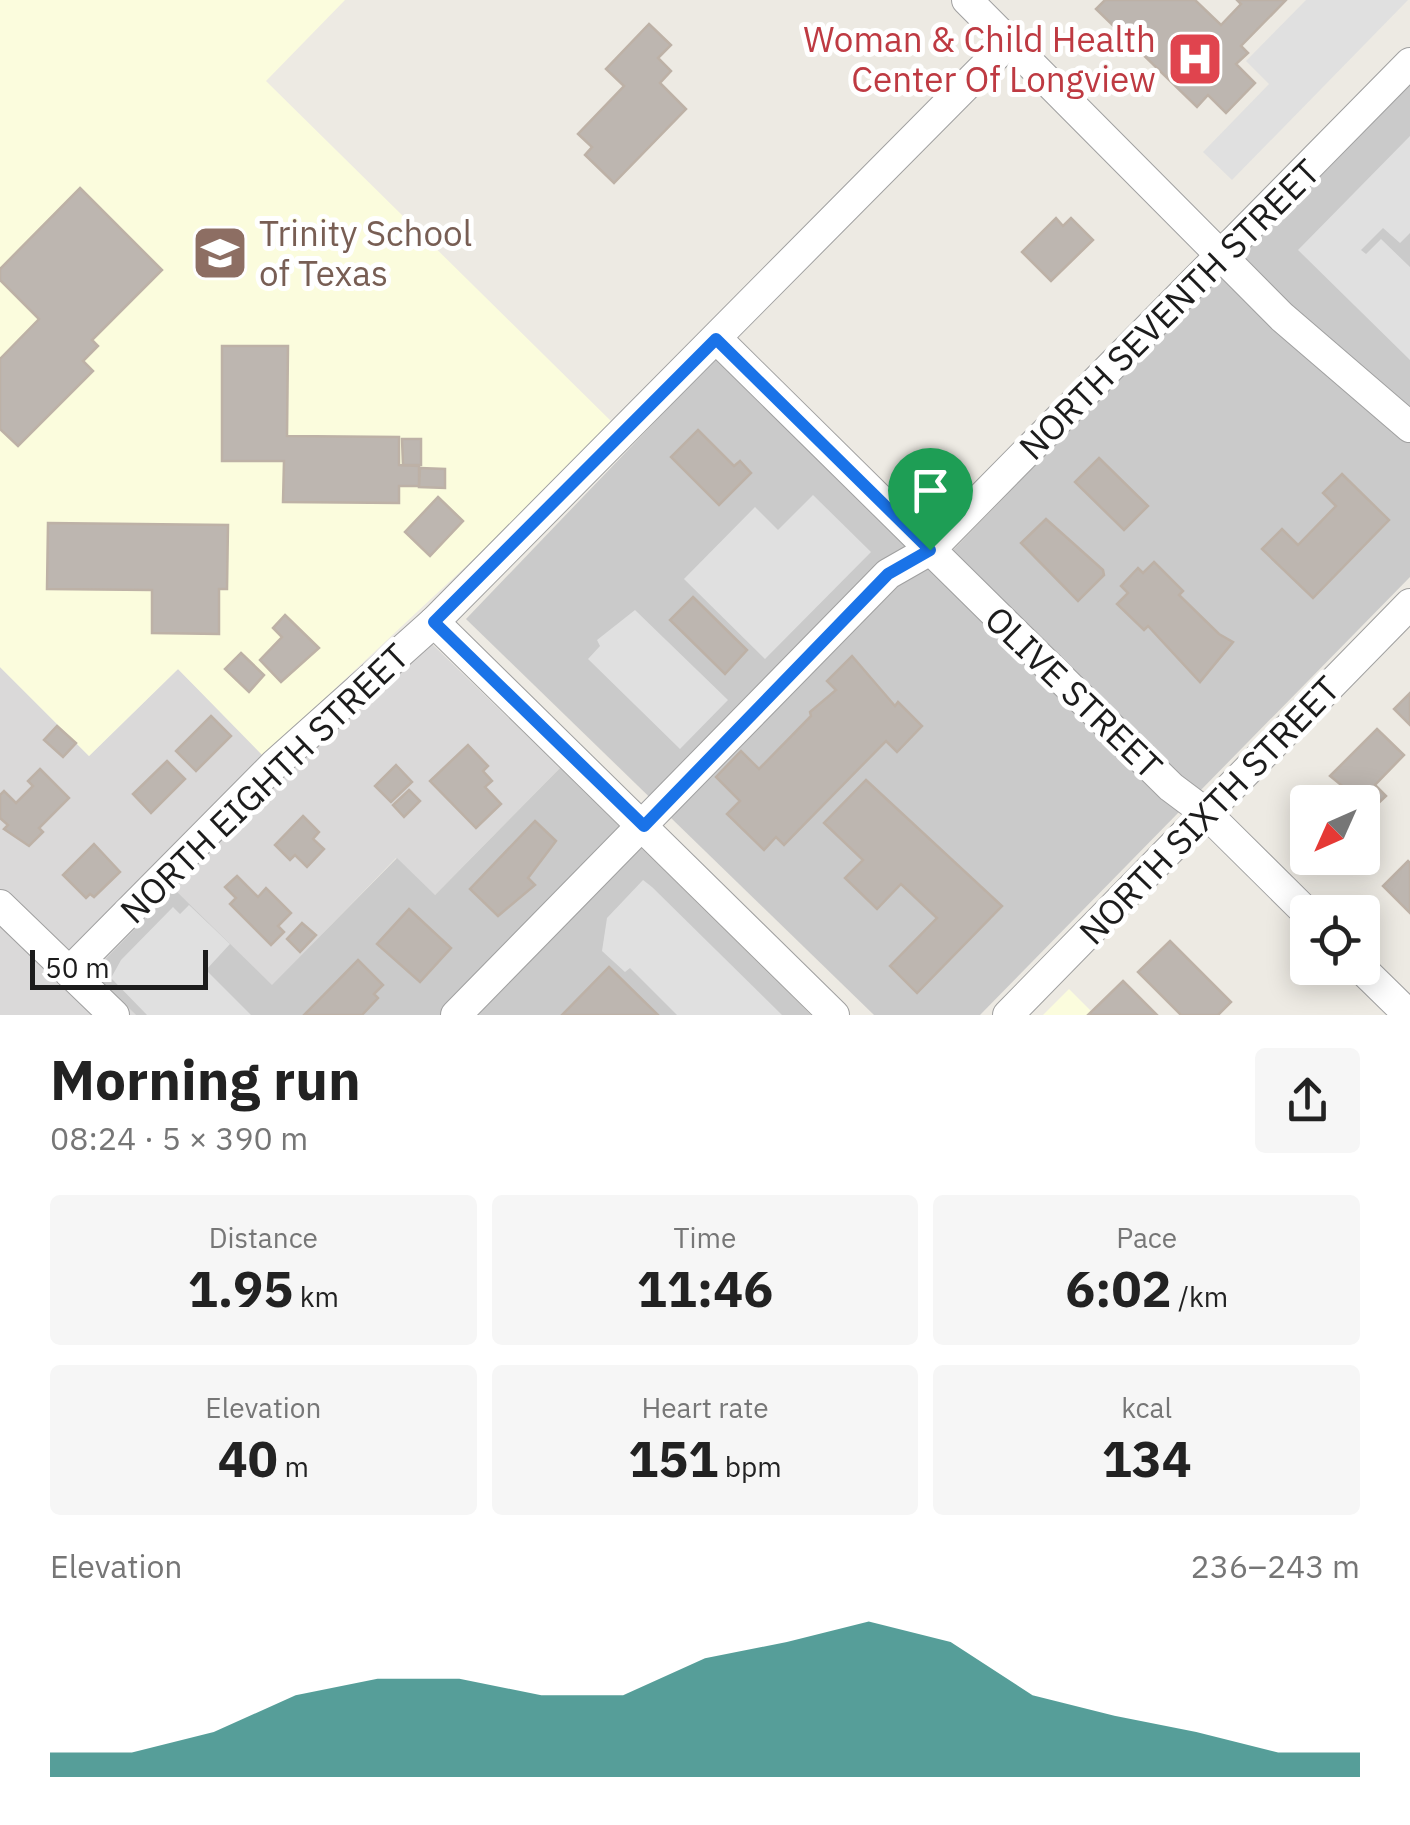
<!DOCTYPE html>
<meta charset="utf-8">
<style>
:root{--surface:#fff;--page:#f6f6f6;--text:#222;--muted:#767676;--accent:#0f766e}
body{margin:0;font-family:"IBM Plex Sans",sans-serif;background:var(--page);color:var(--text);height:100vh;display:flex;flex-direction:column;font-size:38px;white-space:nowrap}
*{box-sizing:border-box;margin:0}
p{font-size:32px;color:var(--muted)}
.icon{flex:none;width:55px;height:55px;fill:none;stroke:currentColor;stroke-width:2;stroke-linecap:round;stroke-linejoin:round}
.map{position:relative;height:1015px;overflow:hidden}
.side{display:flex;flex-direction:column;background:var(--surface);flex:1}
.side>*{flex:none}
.needle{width:65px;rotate:225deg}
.buttons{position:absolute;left:1290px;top:785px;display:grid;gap:20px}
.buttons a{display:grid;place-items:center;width:90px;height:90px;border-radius:10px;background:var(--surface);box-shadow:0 5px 25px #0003;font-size:50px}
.scale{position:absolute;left:30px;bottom:25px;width:178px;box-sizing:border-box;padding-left:10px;border:5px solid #1c1c1c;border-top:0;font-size:28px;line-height:35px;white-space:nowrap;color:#1c1c1c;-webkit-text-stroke:8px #fff;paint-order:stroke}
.pin{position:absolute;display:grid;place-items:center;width:85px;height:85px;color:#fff;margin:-102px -42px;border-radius:50% 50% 50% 0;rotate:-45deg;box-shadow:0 0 10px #0007}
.pin .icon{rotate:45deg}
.round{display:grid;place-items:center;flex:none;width:105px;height:105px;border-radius:10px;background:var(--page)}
.headline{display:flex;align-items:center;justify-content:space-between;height:170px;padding:0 50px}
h1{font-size:55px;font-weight:700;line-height:75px}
.metrics{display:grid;grid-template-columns:repeat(3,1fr);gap:15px;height:170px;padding:10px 50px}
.metrics div{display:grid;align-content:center;border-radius:10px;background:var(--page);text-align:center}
.metrics b{font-size:50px;font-weight:700}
.metrics small{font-size:28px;font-weight:400}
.metrics p{font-size:28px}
.chart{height:280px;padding:20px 50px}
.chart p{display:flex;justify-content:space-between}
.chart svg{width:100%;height:180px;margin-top:10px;fill:var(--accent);opacity:.7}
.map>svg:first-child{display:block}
.residential{fill:#dad9d9}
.education{fill:#fbfcdd}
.religious{fill:#cacaca}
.parking{fill:#e0e0e0}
.building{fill:#bdb6b0;stroke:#bdb1a6;stroke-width:2.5}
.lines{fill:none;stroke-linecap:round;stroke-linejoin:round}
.minor-casing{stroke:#a0a0a0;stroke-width:32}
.minor{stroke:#fff;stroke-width:30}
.route-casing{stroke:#fff;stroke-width:20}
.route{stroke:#1a73e8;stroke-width:12}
.labels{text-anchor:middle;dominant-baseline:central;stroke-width:10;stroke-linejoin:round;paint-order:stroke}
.health-label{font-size:35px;fill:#be3a42;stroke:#fff;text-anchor:end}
.education-label{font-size:35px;fill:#785e54;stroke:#fff;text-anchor:start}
.street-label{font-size:35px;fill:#1c1c1c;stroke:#fff}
</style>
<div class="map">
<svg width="1410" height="1015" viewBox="0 0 1410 1015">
<rect width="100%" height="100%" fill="#edeae3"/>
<path class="residential" d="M431,643L560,768L434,896L396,858L272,986L93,973L136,1015H0V667L89,756L178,669L283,775Z"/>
<g class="education">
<path d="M0,0H345L266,81L616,426L263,756L178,669L89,756L0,667Z"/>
<path d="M1069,989L1095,1015H1043Z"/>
</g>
<g class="religious">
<path d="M1410,81V577L1197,794L951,552Z"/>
<path d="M717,357L1179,812L980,1015H874L466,619Z"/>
<path d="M560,768L811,1015H136L92,973L174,889L272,985L397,858L435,895Z"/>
</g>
<g class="parking">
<path d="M1306,0H1408L1232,180L1203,152L1269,84L1246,61Z"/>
<path d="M1410,136V233L1400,243L1383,228L1361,250L1366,254L1381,239L1410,267V360L1298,250Z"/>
<path d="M813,495L871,552L765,659L684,579L755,507L778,530Z"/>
<path d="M635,610L728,700L680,749L588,659L600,646L597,640Z"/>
<path d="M643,880L652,887L782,1015H677L630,968L625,972L602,951L607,918Z"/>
<path d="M189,905L230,944L206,970L251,1015H147L111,978L121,960L173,907L180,914Z"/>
</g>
<g class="building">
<path d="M1105,0H1195L1221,25L1241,4L1237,0H1286L1241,46L1248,53L1236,64L1255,83L1226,113L1208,95L1197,107L1096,9Z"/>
<path d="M649,24L671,45L658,58L671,71L660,83L686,109L614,183L585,155L592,147L578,134L624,86L606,69Z"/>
<path d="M80,188L162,270L92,340L98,346L83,361L93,371L18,446L0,429V359L39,319L0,280V269Z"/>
<path d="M1056,218L1063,226L1071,218L1093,240L1051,281L1022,252Z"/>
<path d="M222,346H288L287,436L399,437V465L419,466V486H399V503L283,502L284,461H222Z"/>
<path d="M698,430L734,466L740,461L751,473L719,505L671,457Z"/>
<path d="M402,439H421V465H403Z"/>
<path d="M1099,458L1148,506L1124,530L1075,482Z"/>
<path d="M420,468L445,469V488L419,487Z"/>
<path d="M1342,474L1389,520L1313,598L1262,549L1282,529L1298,545L1336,506L1323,493Z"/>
<path d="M438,497L463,521L430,556L405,532Z"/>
<path d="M1046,519L1103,570L1104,575L1078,601L1021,543Z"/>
<path d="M48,523L228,525L227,589H219V634L152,633V590L47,589Z"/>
<path d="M1154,562L1183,591L1179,595L1219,634L1233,642L1200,682L1148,626L1144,630L1117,604L1128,593L1121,586L1138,568L1143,573Z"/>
<path d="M693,597L747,650L725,674L670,620Z"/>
<path d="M285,615L319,648L281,682L260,660L282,637L273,628Z"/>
<path d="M241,653L264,675L249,692L225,669Z"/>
<path d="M852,656L895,706L898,702L922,726L897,752L886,741L784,845L776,837L764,850L727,814L740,801L716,777L741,751L759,769L811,716L810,712L836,690L827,681Z"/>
<path d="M1410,693V725L1394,709Z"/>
<path d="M211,716L231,736L196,771L176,751Z"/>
<path d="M57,726L76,743L63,757L44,740Z"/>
<path d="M1377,729L1404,755L1375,785L1386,796L1368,813L1362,802L1330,776Z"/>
<path d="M468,745L488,766L483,771L492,781L485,787L501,804L476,828L430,781Z"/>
<path d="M167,761L185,779L151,813L133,794Z"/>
<path d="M396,765L412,782L391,802L375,786Z"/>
<path d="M40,769L69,798L39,828L43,832L29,846L4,829L8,825L0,818V795L4,791L16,803L33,786L28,781Z"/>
<path d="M866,780L1002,906L917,993L890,966L937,918L901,884L877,909L845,878L863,860L824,823Z"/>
<path d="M409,790L420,801L404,817L393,805Z"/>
<path d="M303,816L319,832L313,839L324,849L307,867L295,855L290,860L275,845Z"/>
<path d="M535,821L556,841L528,878L535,885L498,916L470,889Z"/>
<path d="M94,844L120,872L94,897L90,894L86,898L63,875Z"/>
<path d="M1408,861L1410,863V913L1383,886Z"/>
<path d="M237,876L258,897L266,888L291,913L278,926L284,932L271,945L230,904L236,898L225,887Z"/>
<path d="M409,909L451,948L420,982L377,944Z"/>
<path d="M302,923L316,935L300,952L287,939Z"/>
<path d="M1170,941L1231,1002L1218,1015H1181L1138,972Z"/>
<path d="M358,960L383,985L374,994L378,998L362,1015H304Z"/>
<path d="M609,967L658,1015H562Z"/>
<path d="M1123,981L1157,1015H1088Z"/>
</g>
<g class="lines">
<g class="minor-casing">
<g id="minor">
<path d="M967,0L1282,317L1410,427"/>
<path d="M717,339L1171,787L1207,814L1308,914"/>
<path d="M434,622L834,1015"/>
<path d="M0,905L114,1015"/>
<path d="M1361,968L1409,1015"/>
<path d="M69,972L274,765L434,622L1009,42"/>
<path d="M456,1015L888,574L930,550L1410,63"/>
<path d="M1008,1015L1410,604"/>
</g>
</g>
<use href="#minor" class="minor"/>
</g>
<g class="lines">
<g class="route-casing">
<path id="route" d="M716,339L930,550L888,574L644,826L434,622Z"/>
</g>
<use href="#route" class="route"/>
</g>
<defs>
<g id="hospital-square" transform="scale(2.875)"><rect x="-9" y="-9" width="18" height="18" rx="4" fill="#e0444e" stroke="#fff"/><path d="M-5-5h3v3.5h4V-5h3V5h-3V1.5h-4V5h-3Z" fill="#fff"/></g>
<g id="school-square" transform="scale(2.875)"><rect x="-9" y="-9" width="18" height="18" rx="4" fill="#8d6e63" stroke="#fff"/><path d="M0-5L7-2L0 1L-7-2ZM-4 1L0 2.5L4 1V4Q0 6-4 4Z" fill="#fff"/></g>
</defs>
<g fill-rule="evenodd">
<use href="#hospital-square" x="1195" y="59"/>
<use href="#school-square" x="220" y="253"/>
</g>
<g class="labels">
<g class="health-label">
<text x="1156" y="39">Woman &amp; Child Health<tspan x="1156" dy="40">Center Of Longview</tspan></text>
</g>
<g class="education-label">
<text x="259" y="233">Trinity School<tspan x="259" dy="40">of Texas</tspan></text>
</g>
<g class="street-label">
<text transform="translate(1169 309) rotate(-45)">NORTH SEVENTH STREET</text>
<text transform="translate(1074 692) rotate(44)">OLIVE STREET</text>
<text transform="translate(264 783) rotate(-44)">NORTH EIGHTH STREET</text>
<text transform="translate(1209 810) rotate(-46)">NORTH SIXTH STREET</text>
</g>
</g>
</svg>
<div class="buttons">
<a><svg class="needle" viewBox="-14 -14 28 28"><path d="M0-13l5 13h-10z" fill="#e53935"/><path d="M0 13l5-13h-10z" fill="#767676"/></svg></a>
<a><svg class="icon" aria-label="locate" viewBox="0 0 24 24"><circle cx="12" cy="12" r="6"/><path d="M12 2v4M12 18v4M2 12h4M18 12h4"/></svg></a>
</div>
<div class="scale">50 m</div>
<div class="pin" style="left:930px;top:550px;background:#1e9e55"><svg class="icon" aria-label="arrive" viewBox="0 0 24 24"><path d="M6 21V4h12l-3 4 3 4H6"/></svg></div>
</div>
<section class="side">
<div class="headline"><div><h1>Morning run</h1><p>08:24 · 5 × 390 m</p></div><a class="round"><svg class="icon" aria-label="share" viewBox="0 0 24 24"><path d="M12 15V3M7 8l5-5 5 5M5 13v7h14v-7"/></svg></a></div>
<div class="metrics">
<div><p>Distance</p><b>1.95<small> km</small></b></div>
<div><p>Time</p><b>11:46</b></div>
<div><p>Pace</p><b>6:02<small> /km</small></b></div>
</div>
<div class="metrics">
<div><p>Elevation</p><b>40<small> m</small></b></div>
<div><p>Heart rate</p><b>151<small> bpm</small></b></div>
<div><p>kcal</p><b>134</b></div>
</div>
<div class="chart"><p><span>Elevation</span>236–243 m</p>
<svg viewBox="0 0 160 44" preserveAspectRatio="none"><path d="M0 44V38L10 38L20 33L30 24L40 20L50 20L60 24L70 24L80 15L90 11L100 6L110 11L120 24L130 29L140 33L150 38L160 38V44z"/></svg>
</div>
</section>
